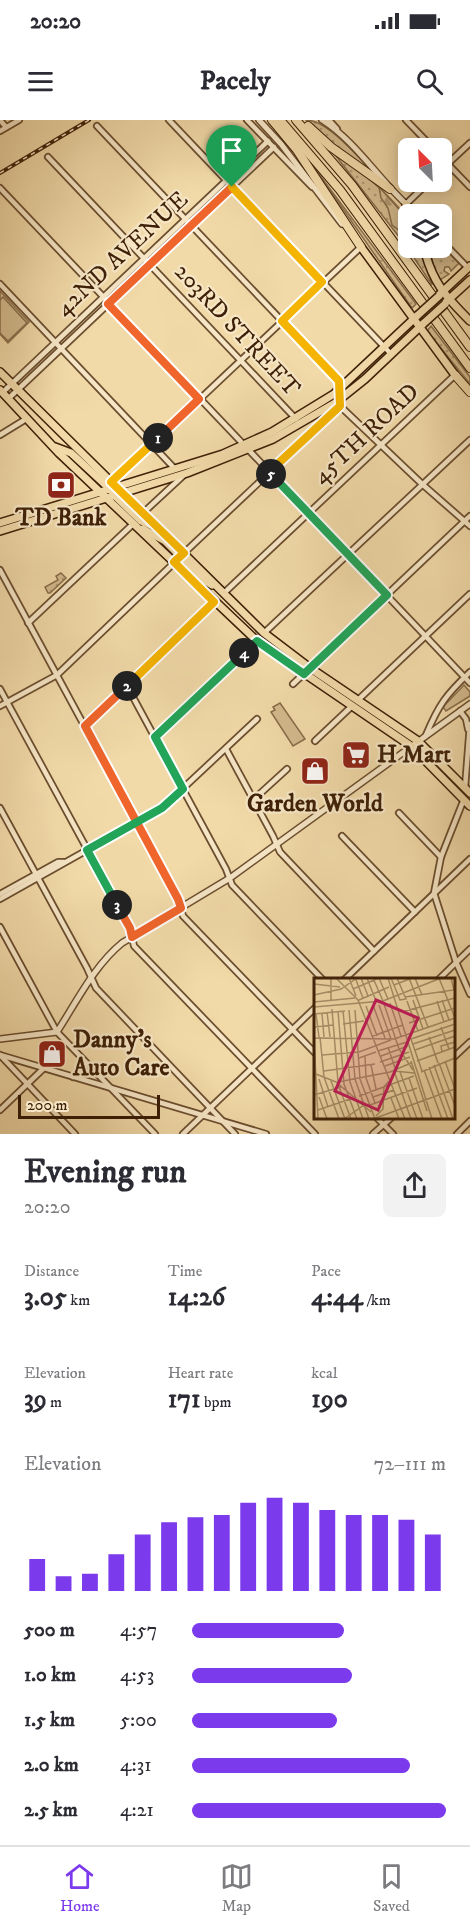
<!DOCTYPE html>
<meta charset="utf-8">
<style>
:root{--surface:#fff;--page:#f2f2f3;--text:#2b2b33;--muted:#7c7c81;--line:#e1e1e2;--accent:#7c3aed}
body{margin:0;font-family:"IM FELL DW Pica",serif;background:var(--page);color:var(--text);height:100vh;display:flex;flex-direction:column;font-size:22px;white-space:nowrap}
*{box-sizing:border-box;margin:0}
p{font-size:20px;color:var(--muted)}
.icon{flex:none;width:33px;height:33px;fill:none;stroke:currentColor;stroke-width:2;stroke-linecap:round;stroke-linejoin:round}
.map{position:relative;height:1014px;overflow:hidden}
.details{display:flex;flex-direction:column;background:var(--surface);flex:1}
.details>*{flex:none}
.needle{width:39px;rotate:336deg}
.tools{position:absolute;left:398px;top:18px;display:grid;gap:12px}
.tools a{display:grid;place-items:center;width:54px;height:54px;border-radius:9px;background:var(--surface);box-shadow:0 3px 15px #0003;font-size:30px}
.scale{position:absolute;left:18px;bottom:15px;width:142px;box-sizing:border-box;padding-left:6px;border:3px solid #3e2007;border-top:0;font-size:16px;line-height:21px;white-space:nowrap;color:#3e2007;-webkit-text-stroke:4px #f6e6c6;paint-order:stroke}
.pin{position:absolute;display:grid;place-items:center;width:51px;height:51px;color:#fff;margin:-62px -26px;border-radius:50% 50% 50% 0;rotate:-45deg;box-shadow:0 0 6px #0007}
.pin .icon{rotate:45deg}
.km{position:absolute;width:30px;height:30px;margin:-15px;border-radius:50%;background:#222;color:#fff;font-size:16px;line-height:30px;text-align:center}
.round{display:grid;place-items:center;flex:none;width:63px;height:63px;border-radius:9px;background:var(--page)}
.overview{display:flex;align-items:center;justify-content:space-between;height:102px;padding:0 24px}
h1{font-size:33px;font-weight:700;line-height:45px}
.stats{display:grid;grid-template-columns:repeat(3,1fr);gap:9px;height:102px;padding:6px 24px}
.stats div{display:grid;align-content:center}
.stats b{font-size:26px;font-weight:700}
.stats small{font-size:16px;font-weight:400}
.stats p{font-size:16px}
.chart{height:168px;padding:12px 24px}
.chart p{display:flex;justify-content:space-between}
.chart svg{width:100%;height:108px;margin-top:6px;stroke:var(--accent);stroke-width:6}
ul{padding:0 24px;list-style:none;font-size:20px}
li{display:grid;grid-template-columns:96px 72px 1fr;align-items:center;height:45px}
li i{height:15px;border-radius:8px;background:var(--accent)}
.status{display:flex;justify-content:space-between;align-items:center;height:42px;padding:0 30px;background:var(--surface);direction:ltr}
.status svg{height:16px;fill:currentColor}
header{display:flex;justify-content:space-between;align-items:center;height:78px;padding:0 24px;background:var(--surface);font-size:27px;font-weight:700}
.tab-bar{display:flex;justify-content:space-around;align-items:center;height:84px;border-top:2px solid var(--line);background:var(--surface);font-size:16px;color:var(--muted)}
.tab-bar a{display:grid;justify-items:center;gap:3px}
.tab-bar .active{color:var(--accent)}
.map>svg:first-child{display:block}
.grass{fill:url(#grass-dots);stroke:#886d4a;stroke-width:1.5}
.forest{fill:url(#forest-firs);stroke:#886d4a;stroke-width:1.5}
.garden{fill:#d3ba8d;stroke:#886d4a;stroke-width:1.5}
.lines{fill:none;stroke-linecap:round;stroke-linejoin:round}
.minor-casing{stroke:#6b4e2f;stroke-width:8}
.tertiary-casing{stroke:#6b4e2f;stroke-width:8}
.primary-casing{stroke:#3e2007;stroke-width:10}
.motorway-casing{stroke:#3e2007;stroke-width:10}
.minor{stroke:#f6e6c6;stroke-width:4.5}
.tertiary{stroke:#f6e6c6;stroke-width:5}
.primary{stroke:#f1d9a8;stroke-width:7}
.motorway{stroke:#f1d9a8;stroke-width:8}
.rail-casing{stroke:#3e2007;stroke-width:4}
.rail{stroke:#f6e6c6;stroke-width:1.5;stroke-dasharray:4.5;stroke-linecap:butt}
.primary-bridge-casing{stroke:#3e2007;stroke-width:10;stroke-linecap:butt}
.primary-bridge{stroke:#f1d9a8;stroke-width:7}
.split-1-casing{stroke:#fff;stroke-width:12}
.split-2-casing{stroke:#fff;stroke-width:12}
.split-3-casing{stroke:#fff;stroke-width:12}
.split-4-casing{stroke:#fff;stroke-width:12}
.split-5-casing{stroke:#fff;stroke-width:12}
.split-6-casing{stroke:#fff;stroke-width:12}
.split-1{stroke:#f0652b;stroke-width:8}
.split-2{stroke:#f5b400;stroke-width:8}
.split-3{stroke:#f0652b;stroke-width:8}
.split-4{stroke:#22a559;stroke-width:8}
.split-5{stroke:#22a559;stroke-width:8}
.split-6{stroke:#f5b400;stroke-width:8}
.labels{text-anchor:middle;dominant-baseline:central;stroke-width:4.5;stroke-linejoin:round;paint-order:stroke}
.street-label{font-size:24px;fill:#3e2007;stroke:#f6e6c6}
.poi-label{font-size:24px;font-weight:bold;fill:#3e2007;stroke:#f6e6c6}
.inset-road{fill:none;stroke:#a98f68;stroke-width:1.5}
.view{fill:#c2185b;fill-opacity:0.15;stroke:#c2185b;stroke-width:3}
.inset-edge{fill:none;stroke:#3e2007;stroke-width:3}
</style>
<div class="status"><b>20:20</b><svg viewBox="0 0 49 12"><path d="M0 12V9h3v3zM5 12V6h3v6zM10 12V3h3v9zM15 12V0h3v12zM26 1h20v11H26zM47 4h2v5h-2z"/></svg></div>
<header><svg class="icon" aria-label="menu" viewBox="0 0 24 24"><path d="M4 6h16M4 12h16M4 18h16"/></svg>Pacely<svg class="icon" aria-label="search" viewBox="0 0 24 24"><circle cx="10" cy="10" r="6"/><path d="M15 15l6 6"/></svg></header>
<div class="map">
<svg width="470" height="1014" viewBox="0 0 470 1014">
<defs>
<pattern id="grass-dots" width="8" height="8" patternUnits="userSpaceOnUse" patternTransform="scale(1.5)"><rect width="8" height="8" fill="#d3ba8d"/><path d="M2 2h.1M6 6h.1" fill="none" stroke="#ad9771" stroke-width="1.8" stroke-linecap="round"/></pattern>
<pattern id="forest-firs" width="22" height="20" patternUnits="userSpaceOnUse" patternTransform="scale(1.5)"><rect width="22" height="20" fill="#d3ba8d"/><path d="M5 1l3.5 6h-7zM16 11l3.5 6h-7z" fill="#ad9771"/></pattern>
</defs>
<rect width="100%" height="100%" fill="#f1d9a8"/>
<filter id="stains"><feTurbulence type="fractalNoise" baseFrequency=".00333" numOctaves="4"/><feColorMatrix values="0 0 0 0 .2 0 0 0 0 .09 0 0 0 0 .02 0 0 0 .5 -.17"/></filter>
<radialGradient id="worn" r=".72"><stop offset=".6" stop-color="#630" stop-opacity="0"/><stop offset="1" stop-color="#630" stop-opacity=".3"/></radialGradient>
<g class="grass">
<path d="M306,0C326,0 352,31 366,44L364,47L343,33Z"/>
<path d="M332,31C361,50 387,72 408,99V128H421L432,165L407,127Z"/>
<path d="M310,42L416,184L412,188Z"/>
<path d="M441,124L459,143L451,151L449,147H445L444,151L449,154L440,160L435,152L429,128H441Z"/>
<path d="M0,171L29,202L8,223L0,214Z"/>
<path d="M431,206L470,257V264L427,211Z"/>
<path d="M61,453L66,458L50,473H48L45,467L58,460L56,456Z"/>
</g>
<path class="forest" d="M379,67L408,99V124L404,114L392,105L388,88L381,78Z"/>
<g class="garden">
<path d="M3,177L27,203L8,221L0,213V180Z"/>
<path d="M464,565L470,572V576L446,591L443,587Z"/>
<path d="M280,583L305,619L293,626L271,592L275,590L273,587Z"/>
</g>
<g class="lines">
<g class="minor-casing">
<g id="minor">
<path d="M0,0L6,7"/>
<path d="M169,0L391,234"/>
<path d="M247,0L312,67"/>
<path d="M329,0L337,9"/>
<path d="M406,0L433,28"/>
<path d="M97,6L339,261L340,286L422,364L470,406"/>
<path d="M0,11L19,0"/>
<path d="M48,37L296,299"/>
<path d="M441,37L470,67"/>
<path d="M441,50L470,23"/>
<path d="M0,68L470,563"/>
<path d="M416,94L406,84L429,62"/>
<path d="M441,120L468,148"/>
<path d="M0,164L175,349"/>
<path d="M2,273L268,21"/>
<path d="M8,279L274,27"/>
<path d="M0,315L26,299"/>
<path d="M112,362L361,127"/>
<path d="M143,393L185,354"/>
<path d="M183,434L340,286"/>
<path d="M0,450L178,779L183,796L316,934"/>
<path d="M224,473L455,255"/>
<path d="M28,503L133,404"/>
<path d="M264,513L470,320"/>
<path d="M293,564L470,396"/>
<path d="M127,566L226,749L232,765L323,860"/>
<path d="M0,569L130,808L134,826L315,1014"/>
<path d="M358,580L470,474"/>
<path d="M0,586L57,555L175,442"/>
<path d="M460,591L466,599L468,609"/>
<path d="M85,606L214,482"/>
<path d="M426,615C439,584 446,575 470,552"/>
<path d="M155,617L257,521"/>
<path d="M315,621L352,586"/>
<path d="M226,629L273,716L280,732L374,831"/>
<path d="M465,668L470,604"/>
<path d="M464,679L441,737L434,773L456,842L470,874"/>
<path d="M253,680L287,649"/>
<path d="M0,688L87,848L96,868L235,1014"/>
<path d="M399,693L441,737"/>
<path d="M342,716L415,792"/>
<path d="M0,774L58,742H64"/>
<path d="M0,779L162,688L257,599"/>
<path d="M0,807L57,912L155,1014"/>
<path d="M344,860L470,739"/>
<path d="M438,860L470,829"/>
<path d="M0,935L266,1014"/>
<path d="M0,935L75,1014"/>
<path d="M454,937L470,922"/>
<path d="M73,957L81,951L82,940"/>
<path d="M0,990L44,948"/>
<path d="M377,998L393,1014"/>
<path d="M183,1014L316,887"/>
<path d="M373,1014L391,998"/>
<path d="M457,1014L470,1001"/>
</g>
</g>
<g class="tertiary-casing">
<g id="tertiary">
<path d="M259,0L281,24L342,104"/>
<path d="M322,0C355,21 377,57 406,84"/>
<path d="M0,919L57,912C77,881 94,846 122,823L230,758L470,584"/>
</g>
</g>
<g class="primary-casing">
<g id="primary">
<path d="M406,84L411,94"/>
<path d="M361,127L455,255"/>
<path d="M424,128C432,162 446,177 470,201"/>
<path d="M439,175L470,146"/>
<path d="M446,182L470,160"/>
<path d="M0,252L264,513L310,548L418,621L470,673"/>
<path d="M0,270L59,333L257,521L411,626L470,686"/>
<path d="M55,327L71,333L112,371"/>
<path d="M113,374L141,401L153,406"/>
<path d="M0,403L223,334L272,312L334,274L418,195"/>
<path d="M143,409L165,421L180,436"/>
<path d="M0,411L187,353L273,319L335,283L365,259L424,203"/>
<path d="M179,438L199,457L212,465"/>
</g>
</g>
<g class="motorway-casing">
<g id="motorway">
<path d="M272,0L297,30L361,127"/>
<path d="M280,0L340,70L470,248"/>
<path d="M296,0L352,65L470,227"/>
<path d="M308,6L331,27L390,69"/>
<path d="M455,255L470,272"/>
</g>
</g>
<use href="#minor" class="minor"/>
<use href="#tertiary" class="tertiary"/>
<use href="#primary" class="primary"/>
<use href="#motorway" class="motorway"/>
<g class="rail-casing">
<path id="rail" d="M0,53L89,0"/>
</g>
<use href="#rail" class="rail"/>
<g class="primary-bridge-casing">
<g id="primary-bridge">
<path d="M418,195L439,176"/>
<path d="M424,203L445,184"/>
</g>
</g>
<use href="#primary-bridge" class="primary-bridge"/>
</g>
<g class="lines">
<g class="split-1-casing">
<path id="split-1" d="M158,318L199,279L108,184L232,67"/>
</g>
<g class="split-2-casing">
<path id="split-2" d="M127,566L214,482L174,442L184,433L111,362L158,318"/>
</g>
<g class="split-3-casing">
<path id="split-3" d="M117,785L130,808L132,817L181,788L178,779L85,606L127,566"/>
</g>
<g class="split-4-casing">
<path id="split-4" d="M117,785L87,730L162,688L183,669L155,617L244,533"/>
</g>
<g class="split-5-casing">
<path id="split-5" d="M244,533L257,521L304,554L387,475L271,354"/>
</g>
<g class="split-6-casing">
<path id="split-6" d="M232,67L322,162L282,201L339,261L340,286L269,352L271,354"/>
</g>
<use href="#split-1" class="split-1"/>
<use href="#split-2" class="split-2"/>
<use href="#split-3" class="split-3"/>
<use href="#split-4" class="split-4"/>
<use href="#split-5" class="split-5"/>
<use href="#split-6" class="split-6"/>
</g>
<defs>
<g id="bank-square" transform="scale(1.5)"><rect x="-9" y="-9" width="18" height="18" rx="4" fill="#8f2418" stroke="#f6e6c6"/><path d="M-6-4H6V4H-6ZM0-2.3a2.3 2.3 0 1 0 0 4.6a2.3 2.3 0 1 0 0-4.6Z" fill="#fff"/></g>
<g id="supermarket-square" transform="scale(1.5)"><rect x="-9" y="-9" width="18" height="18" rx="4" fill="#8f2418" stroke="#f6e6c6"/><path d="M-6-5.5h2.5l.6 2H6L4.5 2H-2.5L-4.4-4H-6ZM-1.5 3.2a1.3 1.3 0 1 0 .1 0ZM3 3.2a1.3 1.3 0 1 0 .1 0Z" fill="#fff"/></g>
<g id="shop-square" transform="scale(1.5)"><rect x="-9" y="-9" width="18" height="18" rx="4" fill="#8f2418" stroke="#f6e6c6"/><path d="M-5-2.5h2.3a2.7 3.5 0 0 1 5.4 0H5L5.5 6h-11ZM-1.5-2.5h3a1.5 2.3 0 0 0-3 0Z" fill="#fff"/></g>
</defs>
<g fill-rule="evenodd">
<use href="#bank-square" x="61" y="365"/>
<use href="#supermarket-square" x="356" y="635"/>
<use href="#shop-square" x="315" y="651"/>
<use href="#shop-square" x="52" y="934"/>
</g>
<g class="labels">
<g class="street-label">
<text transform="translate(122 134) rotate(-43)">42ND AVENUE</text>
<text transform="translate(237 210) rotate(47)">203RD STREET</text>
<text transform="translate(366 314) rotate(-43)">45TH ROAD</text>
</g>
<g class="poi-label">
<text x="61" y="398">TD Bank</text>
<text x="377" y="635" text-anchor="start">H Mart</text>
<text x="315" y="684">Garden World</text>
<text x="73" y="920" text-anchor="start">Danny’s<tspan x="73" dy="28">Auto Care</tspan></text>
</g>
</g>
<g transform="translate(314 858)">
<rect width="141" height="141" fill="#f1d9a8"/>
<path class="inset-road" d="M22,0L44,22L91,141M35,0L42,18M47,0L54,18M53,0L62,23M59,0L69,23M65,0L74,21M74,0L118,141M77,0L86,22L92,21L83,0M95,0L114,49M101,0L108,17M125,0L141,40M42,2L49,20M0,6L26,9M80,7L98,0M39,11L65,0M0,17L27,11L43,0M91,19L140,12L137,0M17,22V0M45,22L75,9M99,22L109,51M128,22L135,42M93,23L104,53M123,23L130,44M0,24L41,20M76,25L87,58M70,26L85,71L99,92M59,27L71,60M65,27L77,61M52,28L63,58M0,29L69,23L127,0M18,31L24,104M35,32L41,101L55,141M41,32L46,101L61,141M24,33L30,106L43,141M29,33L36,104L49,141M91,33L141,20M13,34L16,59M8,35L10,59M0,36L31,33M2,36L5,59M95,45L141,30M29,46L50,43M0,49L19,47M127,49L135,71M59,58L89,47M6,59L10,99L25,141M115,59L124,85M0,60L80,61L141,40M0,60L4,141M99,66L141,52M74,69L82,93M101,72L141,58M64,73L93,64M128,74L127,68L141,64M8,77L45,74L77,62M51,78L52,100L61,125M67,78L94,68M45,80L62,74M97,83L113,133M103,83L141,69M66,84L95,74M125,85L141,128M57,87L62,111M120,87L139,141M71,88L96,79M115,89L134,141M110,92L128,141M10,93L61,86M80,93L100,95M80,93L97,141M108,93L97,61L141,46M86,94L103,141M107,94L141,80M2,96L22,104L57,134M95,100L109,141M5,101L14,129M17,103L31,141M24,104L76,94L97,85M24,106L37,141M0,117L27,109M45,118L100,98M5,119L13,141M59,119L80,112M77,120L85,141M56,127L103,110M4,132L36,121M62,138L69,131L70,109L75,103M30,141L50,127M59,141L141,111L131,83"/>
<path class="view" d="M62,22L104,40L64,132L21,113Z"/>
<rect width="141" height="141" class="inset-edge"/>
</g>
<rect width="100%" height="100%" filter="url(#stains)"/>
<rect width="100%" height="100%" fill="url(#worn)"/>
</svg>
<div class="tools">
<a><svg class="needle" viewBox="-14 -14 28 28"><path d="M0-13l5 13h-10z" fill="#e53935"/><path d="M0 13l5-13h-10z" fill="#7c7c81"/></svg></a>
<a><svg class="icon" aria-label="layers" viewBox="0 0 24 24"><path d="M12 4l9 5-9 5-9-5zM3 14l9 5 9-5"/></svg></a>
</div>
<div class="scale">200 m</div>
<div class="pin" style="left:232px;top:67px;background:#1e9e55"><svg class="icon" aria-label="arrive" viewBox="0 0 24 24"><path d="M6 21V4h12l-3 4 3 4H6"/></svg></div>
<b class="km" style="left:158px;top:318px">1</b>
<b class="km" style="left:127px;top:566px">2</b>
<b class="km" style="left:117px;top:785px">3</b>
<b class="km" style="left:244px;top:533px">4</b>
<b class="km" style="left:271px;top:354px">5</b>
</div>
<section class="details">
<div class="overview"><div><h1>Evening run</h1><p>20:20</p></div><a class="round"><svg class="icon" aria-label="share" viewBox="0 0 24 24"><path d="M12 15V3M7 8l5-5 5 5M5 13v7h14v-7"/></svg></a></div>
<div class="stats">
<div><p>Distance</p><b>3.05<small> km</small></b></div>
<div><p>Time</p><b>14:26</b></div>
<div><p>Pace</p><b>4:44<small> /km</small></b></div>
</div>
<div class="stats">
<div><p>Elevation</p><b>39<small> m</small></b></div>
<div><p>Heart rate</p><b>171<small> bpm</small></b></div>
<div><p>kcal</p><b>190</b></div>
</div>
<div class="chart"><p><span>Elevation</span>72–111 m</p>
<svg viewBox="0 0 160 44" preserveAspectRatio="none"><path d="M5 44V31M15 44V38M25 44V37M35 44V29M45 44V21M55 44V16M65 44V14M75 44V13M85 44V8M95 44V6M105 44V8M115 44V11M125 44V13M135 44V13M145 44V15M155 44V21"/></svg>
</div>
<ul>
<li><b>500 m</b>4:57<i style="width:60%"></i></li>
<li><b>1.0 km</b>4:53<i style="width:63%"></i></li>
<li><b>1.5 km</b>5:00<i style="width:57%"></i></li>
<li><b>2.0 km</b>4:31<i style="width:86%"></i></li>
<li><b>2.5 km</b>4:21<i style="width:100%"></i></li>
</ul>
</section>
<nav class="tab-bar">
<a class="active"><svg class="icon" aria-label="home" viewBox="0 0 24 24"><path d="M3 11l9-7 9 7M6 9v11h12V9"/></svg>Home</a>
<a><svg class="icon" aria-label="map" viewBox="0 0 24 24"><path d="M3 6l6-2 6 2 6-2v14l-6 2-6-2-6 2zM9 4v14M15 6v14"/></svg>Map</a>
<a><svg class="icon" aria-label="saved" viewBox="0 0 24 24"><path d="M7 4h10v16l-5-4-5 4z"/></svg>Saved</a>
</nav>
